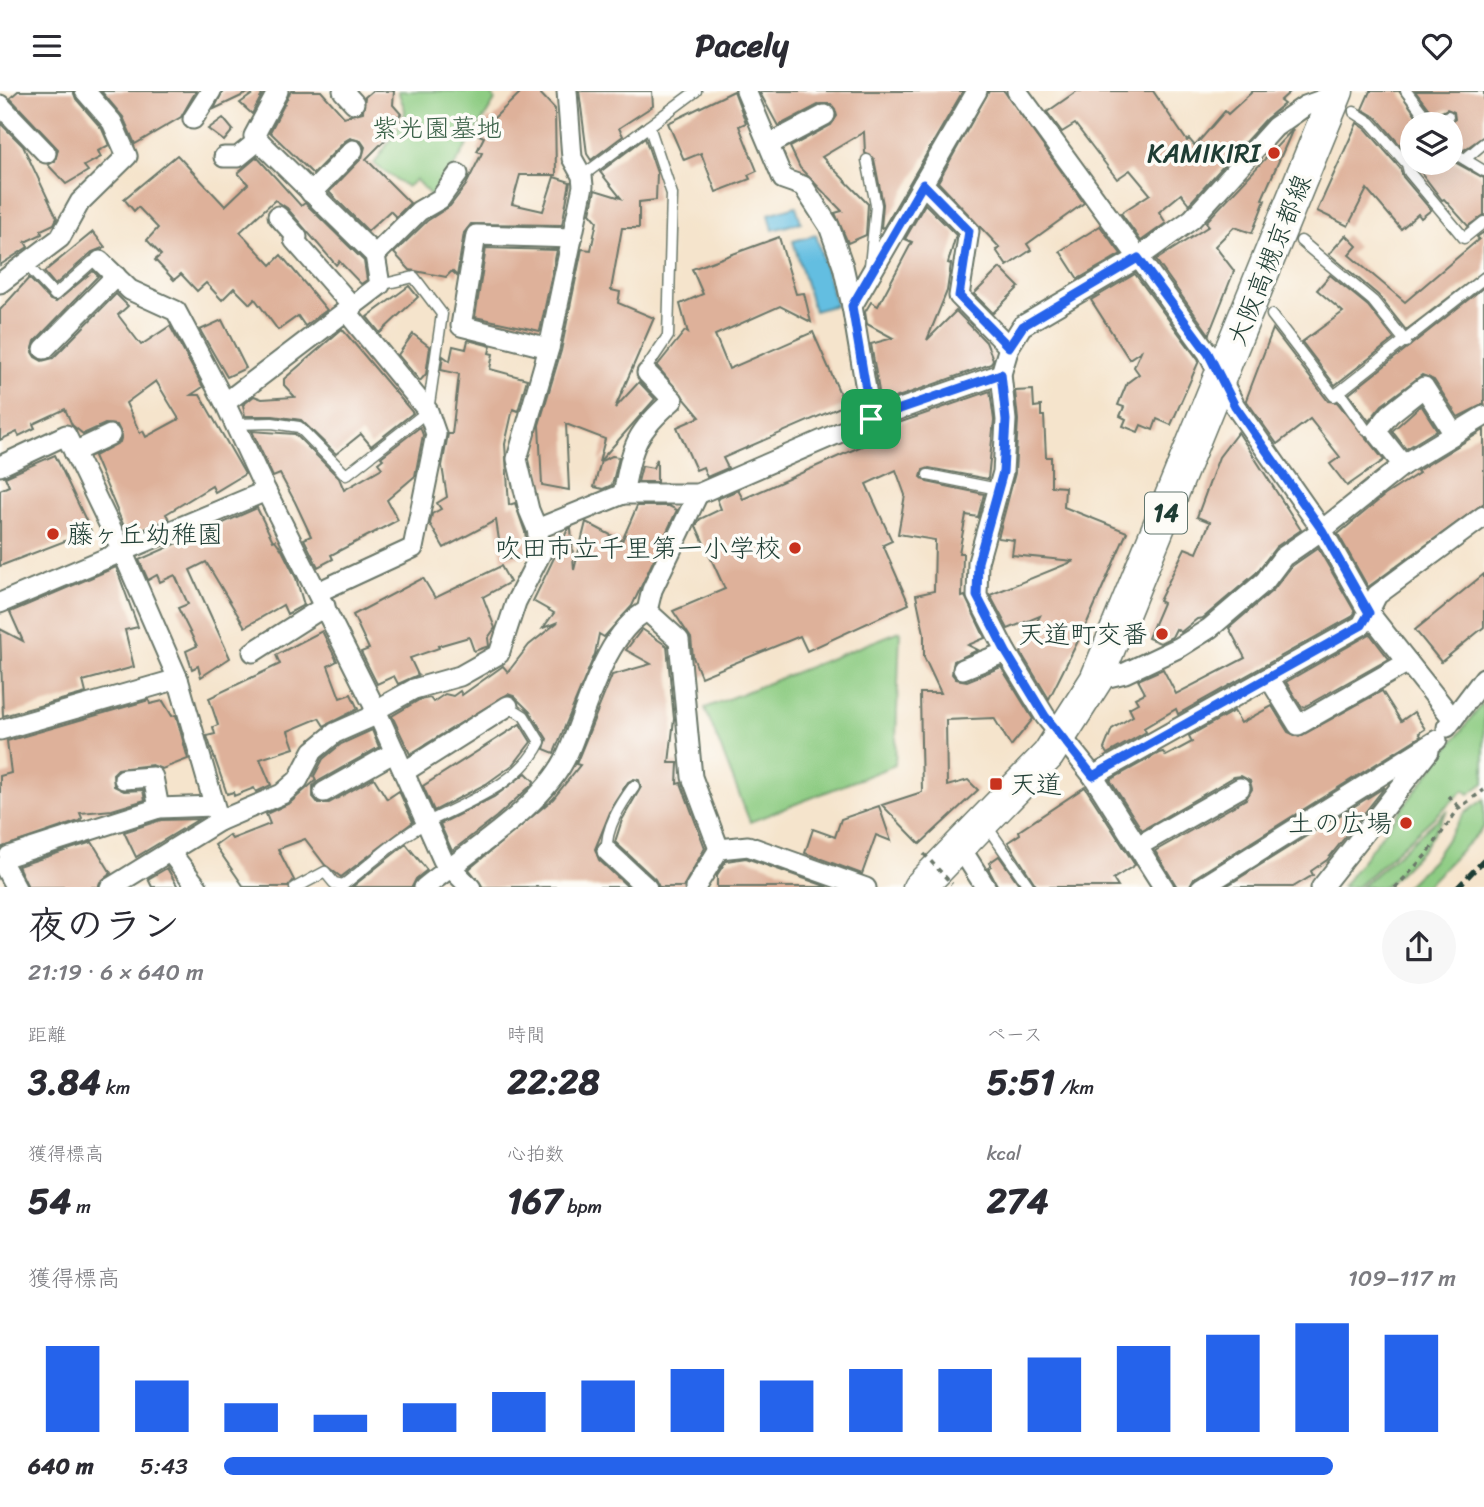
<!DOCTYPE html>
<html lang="ja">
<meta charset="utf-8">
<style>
:root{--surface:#fff;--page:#f7f7f7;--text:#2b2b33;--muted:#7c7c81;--accent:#2563eb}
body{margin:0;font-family:Sriracha,"Klee One",sans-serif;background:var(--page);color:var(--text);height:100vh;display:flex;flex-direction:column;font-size:26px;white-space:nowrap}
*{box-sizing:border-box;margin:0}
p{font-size:23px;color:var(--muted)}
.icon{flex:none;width:38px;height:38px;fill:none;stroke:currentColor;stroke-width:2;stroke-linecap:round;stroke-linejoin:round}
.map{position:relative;height:796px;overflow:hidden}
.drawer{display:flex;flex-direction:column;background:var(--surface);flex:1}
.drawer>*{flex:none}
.controls{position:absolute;left:1400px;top:21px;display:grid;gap:14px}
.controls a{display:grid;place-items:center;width:63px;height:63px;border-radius:50%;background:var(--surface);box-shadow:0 7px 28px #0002;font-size:35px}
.pin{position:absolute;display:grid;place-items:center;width:60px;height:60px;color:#fff;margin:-30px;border-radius:14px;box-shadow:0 4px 10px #0006}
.round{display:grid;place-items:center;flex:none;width:74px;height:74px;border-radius:37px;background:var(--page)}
.head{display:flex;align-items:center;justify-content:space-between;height:119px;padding:0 28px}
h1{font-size:38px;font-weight:700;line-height:52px}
.metrics{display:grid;grid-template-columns:repeat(3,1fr);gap:10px;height:119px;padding:7px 28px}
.metrics div{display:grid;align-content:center}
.metrics b{font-size:35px;font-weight:700}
.metrics small{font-size:19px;font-weight:400}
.metrics p{font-size:19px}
.chart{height:196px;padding:14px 28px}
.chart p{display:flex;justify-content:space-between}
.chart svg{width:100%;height:126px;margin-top:7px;stroke:var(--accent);stroke-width:6}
ul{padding:0 28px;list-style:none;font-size:23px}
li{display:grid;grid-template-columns:112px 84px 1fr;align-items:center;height:52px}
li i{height:18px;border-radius:9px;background:var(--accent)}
header{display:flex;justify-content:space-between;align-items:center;height:91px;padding:0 28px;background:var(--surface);font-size:32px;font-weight:700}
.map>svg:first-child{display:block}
.green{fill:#8ecc83;stroke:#56845c;stroke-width:2}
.water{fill:#63bee1;stroke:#417e8a;stroke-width:2}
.building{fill:#deb19a;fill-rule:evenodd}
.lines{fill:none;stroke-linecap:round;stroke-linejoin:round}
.service-casing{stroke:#6a7769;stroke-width:13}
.minor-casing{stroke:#6a7769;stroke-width:23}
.primary-casing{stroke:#6a7769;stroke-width:35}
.path{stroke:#6a7769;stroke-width:3.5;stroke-dasharray:5 5;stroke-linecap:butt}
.service{stroke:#fff;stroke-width:10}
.minor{stroke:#fff;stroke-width:19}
.primary{stroke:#fff;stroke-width:32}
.rail{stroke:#1f3d34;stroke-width:5;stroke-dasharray:10 5;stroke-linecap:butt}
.path-bridge{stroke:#6a7769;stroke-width:3.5;stroke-dasharray:5 5;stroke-linecap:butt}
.route-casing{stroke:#fff;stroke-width:14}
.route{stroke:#2563eb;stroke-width:9}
.poi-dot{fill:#c8321e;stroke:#fdfcf7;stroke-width:2.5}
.labels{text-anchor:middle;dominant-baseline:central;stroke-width:7;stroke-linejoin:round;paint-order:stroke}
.shield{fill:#fdfcf7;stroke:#62766e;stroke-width:2}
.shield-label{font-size:24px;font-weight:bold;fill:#1f3d34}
.park-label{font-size:26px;fill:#3b6148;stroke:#fdfcf7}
.poi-label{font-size:26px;fill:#1f3d34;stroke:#fdfcf7;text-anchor:end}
.street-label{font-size:26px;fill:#1f3d34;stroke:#fdfcf7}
</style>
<header><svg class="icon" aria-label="menu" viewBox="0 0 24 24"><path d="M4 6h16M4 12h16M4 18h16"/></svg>Pacely<svg class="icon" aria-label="heart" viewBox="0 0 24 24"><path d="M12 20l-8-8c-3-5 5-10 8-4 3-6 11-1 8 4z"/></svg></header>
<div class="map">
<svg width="1484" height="797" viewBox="0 0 1484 797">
<rect width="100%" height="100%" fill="#fdfcf7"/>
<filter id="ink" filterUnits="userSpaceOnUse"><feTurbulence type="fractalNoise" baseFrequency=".0143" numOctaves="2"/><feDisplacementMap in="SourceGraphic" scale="14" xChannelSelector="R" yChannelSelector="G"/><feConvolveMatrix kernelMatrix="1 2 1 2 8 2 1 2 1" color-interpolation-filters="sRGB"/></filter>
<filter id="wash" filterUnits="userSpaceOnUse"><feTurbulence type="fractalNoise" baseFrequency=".00686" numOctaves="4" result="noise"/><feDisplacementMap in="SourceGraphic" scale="28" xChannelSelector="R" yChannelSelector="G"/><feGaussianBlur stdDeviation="1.57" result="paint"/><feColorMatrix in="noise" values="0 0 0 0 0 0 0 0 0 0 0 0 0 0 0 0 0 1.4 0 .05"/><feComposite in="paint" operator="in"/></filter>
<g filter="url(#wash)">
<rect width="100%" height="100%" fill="#f5e4cc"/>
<g class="green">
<path d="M398,0H490L495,9L442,95L432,106L416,89L407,96L374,73L404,28L405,19Z"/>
<path d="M900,540L895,674L750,731L705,617Z"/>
<path d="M1484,610V692L1469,703L1464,699L1357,796H1342Z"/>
<path d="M1484,708V736L1425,796H1405L1432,770L1464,723Z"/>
<path d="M1448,719L1423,758L1385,796H1361Z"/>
</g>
<g class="water">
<path d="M796,115L801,131L773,139L769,123Z"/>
<path d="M816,144L836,214L814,220L793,150Z"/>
</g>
<g id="blocks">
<g class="building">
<path d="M18,0H73L76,8L102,38L109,54L98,60L101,66L84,75L88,80L66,93L48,74L55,70L58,58L10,7Z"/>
<path d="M101,0H196L181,26L135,53L123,26Z"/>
<path d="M223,0H252L214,18Z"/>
<path d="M257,0L262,4L252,23L240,12Z"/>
<path d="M291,0H321L344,26L363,21L365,6L372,0H394L393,14L401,23L398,26L400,29L389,40L392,42L366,68L410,112L396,126L390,120L368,140L329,101L362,67L365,56L361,50L350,47L345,50L313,83L270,41Z"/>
<path d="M522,0H538L555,18L556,84H520L512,113L543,120L554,86L570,91L562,134L471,133L464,142L457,185L452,180L446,186L410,179L394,162L427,130L450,115L466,94L482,62L477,60L484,46L479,44L488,27L492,29Z"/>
<path d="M579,0H652L653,15L619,37L623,45L591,69L587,63Z"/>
<path d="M734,0L746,32L739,35L757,80L748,84L750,88L716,101L701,62L684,69L668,32Z"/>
<path d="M763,0H963L884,136L881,137L883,113L874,68L865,62L864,41L822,66L868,113L866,144L848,152L835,122L842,120L800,77L790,56L831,34L837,25L835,18L831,13H820L778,35L760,2Z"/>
<path d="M989,0H1004L1084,112L1027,153L1031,159L1007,175L996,159L1000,157L938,91Z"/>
<path d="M1077,0H1153L1187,50L1189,48L1195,55L1225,20L1228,23L1253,0H1291L1280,10L1284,13L1266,28L1189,113L1181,103L1159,121L1166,132L1141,150L1121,122L1150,103L1130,79L1117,88L1075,33L1062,41L1047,21Z"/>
<path d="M1370,0H1399L1422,33H1412V68L1377,27L1362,18Z"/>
<path d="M1415,0H1484V45L1464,59L1451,53L1449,33L1455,28L1454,21L1447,18L1434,25Z"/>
<path d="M223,27L233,39L224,50L208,38Z"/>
<path d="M0,32L23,55L57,127L54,133L41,139L42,143L25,151L28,156L0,174Z"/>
<path d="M1357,32L1366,38L1400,77L1403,86L1431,119L1421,127L1418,123L1401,138L1367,98L1348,135L1317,120Z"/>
<path d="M1293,38L1262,108L1265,109L1252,142L1234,136L1215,155L1234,180L1209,243L1156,169L1209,135L1206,131Z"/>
<path d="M645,47L657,82L656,109L639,111V137H622L611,199L620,201L618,212L654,227L615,317L639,291L655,308L599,371L605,348L566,333L569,399L542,394L539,334L561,260L582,158L591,159L597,130L590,122L595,99L621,107L600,81Z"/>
<path d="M177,64L225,115L248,93L238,82L257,66L301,115L305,112L364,170L367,189L361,193L339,170L336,174L287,117L275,109L240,141L271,174L281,164L327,219L305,235L298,225L278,239L255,208L250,213L234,197L222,209L206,192L197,200L181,183L174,189L155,169L161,164L147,149L158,137L138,116L134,120L124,108Z"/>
<path d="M1451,69L1484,87V124L1468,135L1444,108L1442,109L1414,72H1451Z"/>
<path d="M925,113L956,144L948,172L951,173L947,200L927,249L956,220L986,251L993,268L991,273L881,312L871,253L893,247L867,233L865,221L871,211L878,215L912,151L905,148Z"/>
<path d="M1100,135L1121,163L1078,188L1060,160Z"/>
<path d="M93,141L105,156L92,161L55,194L44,181Z"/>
<path d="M1484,141V180L1406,239L1378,204L1329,163L1346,144L1357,155L1349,164L1405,211L1479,148L1477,146Z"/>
<path d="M779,146L796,203L804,202L811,231L780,215L715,244L729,278L813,241L845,314L723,367L728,377L707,386L703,376L696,379L677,336L700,326L657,275L685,240L688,242L680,213L703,203L692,178Z"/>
<path d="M486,157L557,159L540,240L475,226Z"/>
<path d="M1000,177L1019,196L993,222L974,203Z"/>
<path d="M93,180L98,185L35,250L32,261L35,266L42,270L53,267L116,203L128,215L118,224L141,254L170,235L203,296L191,304H200L245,383L215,401L212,395L166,423L169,428L128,445L94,365L120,351L122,344L117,334L105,333L83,343L72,334L65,318L33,333L35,337L19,345L17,341L0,349V219L29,187L50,209L56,211ZM156,290L179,328L146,346L143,340L140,342L126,312Z"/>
<path d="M1135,183L1199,270L1171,334L1157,328L1153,339L1141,334L1138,341L1123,335L1126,328L1120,325L1124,316L1118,314L1127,292L1139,283L1134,276L1141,260L1129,268L1091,209Z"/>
<path d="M1330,184L1368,215L1394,248L1335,294L1302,251L1343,221L1317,199Z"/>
<path d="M409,195L418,206L380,242L367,226Z"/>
<path d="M1484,196V313L1458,326L1434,289L1422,284L1382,314L1369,330L1349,303Z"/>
<path d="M222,229L246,277L227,286L200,239Z"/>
<path d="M342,238L413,322L371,355L361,343L336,363L301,329L273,325H245L243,314L254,305L262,308L295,306L284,294V288Z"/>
<path d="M1273,238L1328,310L1337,311L1384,369L1347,395L1330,373L1340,366L1310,328L1277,353L1246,309Z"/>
<path d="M413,243L430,256L426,283L420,290L398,264Z"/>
<path d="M468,249L491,255L489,262L493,263L490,278L527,288L518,320L513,318L505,353L509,414L515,412L525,441L528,460L526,465L502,469L496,429L444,457L430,433L432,423L441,418L437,412L447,406L442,375L448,343H452L459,283L441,279L443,265L450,270L453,255L466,258Z"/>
<path d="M1033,299L1034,316L1041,315V325H1044L1046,366H1051V395L1065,396L1064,416L1127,441L1086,534L1049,608L1021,562L1040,525L1008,538L990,504L1074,470L1012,464L1014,449L998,447L1015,382L1018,329L1015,300Z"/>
<path d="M990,300L994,329L988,388L929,377L923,379L921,386L927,391L984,403L978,426L966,424L959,462H963L962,506L965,505L985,547L968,554L978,559L954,570L952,583L956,588L967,590L1001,576L1033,628L1011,655L994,627L946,629L947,695L968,689L978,699L920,753L882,714L922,701L920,602H941L924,566V542L916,504L934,500L935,449L898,443L905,404L896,379L866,393L892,450L883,454L909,513L807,560L800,545L701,586L693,566L691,547L673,520L725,498L696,435L700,428L721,418L717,408L738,399L743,408L882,346L879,340L887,336Z"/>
<path d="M1421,314L1437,339L1406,358L1392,340Z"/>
<path d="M420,336L423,344L415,385L387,409L398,429L331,464L333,468L318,476L304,448L311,445L295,411L280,383L273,386L252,340L295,343L339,387L344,399L382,377L378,372L383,368L381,366Z"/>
<path d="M1484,339V412L1368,496L1338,443L1385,404L1419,382L1417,380Z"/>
<path d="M1238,341L1301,439L1276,456L1256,482L1203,527L1197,528L1181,541L1176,538L1172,546L1160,552L1148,547L1163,512L1159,510L1185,457L1197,462L1210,431L1197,426L1219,366Z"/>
<path d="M55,364L91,440L0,475V399L9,395L5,386Z"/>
<path d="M612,365L619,366L612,394L603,398L594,396L601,370Z"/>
<path d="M657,368V391H638L642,375L653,377Z"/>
<path d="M637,415H669L677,419L632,515L604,546L599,543L595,563L554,662L544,658L547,648L530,621L514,605L508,603L410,663L392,625L419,609L430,607L433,611L445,603L453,605L460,600L462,604L503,575L508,581L529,554L558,531L543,537L554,522L533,510L568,438L571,437L574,479L586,431L622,450Z"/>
<path d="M257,417L273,450L275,449L282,459L296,487L304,514L287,523L283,514L245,536L206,471L190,479L230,567L201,586L198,575L192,578L186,560L197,555L178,517L188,513L175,484L160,491L157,484L148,489L139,469Z"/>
<path d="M1318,457L1355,521L1353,525L1178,623L1176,618L1144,637L1146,641L1107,663L1104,658L1112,638L1133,625L1129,617L1138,612L1135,607L1145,602L1138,589L1163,578L1176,603L1245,567L1229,537L1273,499L1292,475Z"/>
<path d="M501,475L510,491L483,506L495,537L488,547L489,555L474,560L469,546L438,555L439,557L410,567L418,584L398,593L394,585L377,593L361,561L369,558L353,524L423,487L435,507Z"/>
<path d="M116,476L138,536L125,539L134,576L83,590L86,602L3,625L0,538L23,550L10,521Z"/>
<path d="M1484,483V536L1441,571L1415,539Z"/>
<path d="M642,538L667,555L674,628L669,672H678L677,693L681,692L705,757L683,796H659L655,788L615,751L622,729L641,696L639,689L634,688L628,691L613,714L595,758L599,769L628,796H483L469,778L553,708L580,674L576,673L612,584L651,573L626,559Z"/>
<path d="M322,540L337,570L328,575L340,607L351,603L358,618L324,635L319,627L288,640L294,657L260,668L271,694L256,701L254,697L234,705L233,701L227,703L207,645L215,643L213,636L218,634L209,607L280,573L276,564Z"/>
<path d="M1370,543L1389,568L1302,617L1286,591Z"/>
<path d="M1382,600L1401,630L1414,621L1425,638L1419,642L1421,645L1194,787L1189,796H1177L1155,760L1246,708L1252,698L1250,690L1241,685L1234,686L1142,739L1110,689L1159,662L1163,661L1166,665L1192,651L1189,645L1234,620L1241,632L1272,615L1288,641L1299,646Z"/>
<path d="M149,609L150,613L163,610L172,625L176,624L188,668L162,678L152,674L118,678L113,683L114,695L124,700L143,699L145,709L112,719L80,722L82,727L79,730L0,757V685L11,682L7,650Z"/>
<path d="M520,633L531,651L514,673L486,693L434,720L423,695Z"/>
<path d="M372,639L379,656L317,691L313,695V706L318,712H329L374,687L387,708L399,700L413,731L341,786L325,774L305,748L278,758L294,789L288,796H244L215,754L229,744L232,748L270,733L266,723L290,712L316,689L314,685L323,668L341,653Z"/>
<path d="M526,682L534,690L533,693L496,726L452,760L440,733L494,706Z"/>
<path d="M1085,696L1135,774L1113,788L1118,796H1037L1008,751L1020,743L1019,740Z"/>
<path d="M1385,696L1327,769L1311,780L1313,784L1293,796H1225Z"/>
<path d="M879,715L891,750L876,744L862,783L805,762L813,738L835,746L841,728Z"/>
<path d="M199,728L136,766L124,741L161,729Z"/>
<path d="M92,751L111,782L100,791L98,796H28L18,775Z"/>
<path d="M406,753L427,779L416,788L412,796H352Z"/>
<path d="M999,765L1021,796H998L988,777L991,775L989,772Z"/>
<path d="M746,767L828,796H717V784L726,770Z"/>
<path d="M167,777L178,796H152L148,788Z"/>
</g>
</g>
</g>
<g filter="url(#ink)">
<use href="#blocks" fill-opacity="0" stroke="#6a7769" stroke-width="2"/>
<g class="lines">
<g class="service-casing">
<g id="service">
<path d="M1406,0L1431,33"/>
<path d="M1354,21L1371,32L1407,73L1409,81L1464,147L1484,131"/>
<path d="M1435,33L1448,25"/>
<path d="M1451,60L1484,80"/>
<path d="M1465,68L1484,52"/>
<path d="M867,69L876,114L870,175"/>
<path d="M582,85L696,0"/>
<path d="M1301,150L1373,210L1406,251"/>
<path d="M26,173L55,204L92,171L100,170"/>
<path d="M1272,224L1334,305L1484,187"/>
<path d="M647,282V276L668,245L672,103L649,35"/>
<path d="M1339,301L1366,339L1376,340"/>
<path d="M234,333L272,332L299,336L346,384L428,320L442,223L414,186L380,194"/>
<path d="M928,384L998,398"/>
<path d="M986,734L1030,797"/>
<path d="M607,760C605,737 621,713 634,695"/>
<path d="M295,797L325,781L334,792L343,794C370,774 397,747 426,732C466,711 519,694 540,651L524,625L508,615"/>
</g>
</g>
<g class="minor-casing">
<g id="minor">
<path d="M278,0L254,45L375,164L380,194L225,312L266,400L376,619L443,769L471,797"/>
<path d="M343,0L354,12"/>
<path d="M746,0L783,88L803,95L829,135L843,175L852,215L871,328"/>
<path d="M1017,0L1208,262L1235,315L1322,439L1369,522L1453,628"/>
<path d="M0,14L46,62"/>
<path d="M193,28L211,0"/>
<path d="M770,53L825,24"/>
<path d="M224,66H238L259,49"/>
<path d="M923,93L969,140L959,205L1009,256"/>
<path d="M311,102L353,59"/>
<path d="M278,125L297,146L294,149L352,215"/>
<path d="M375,164L419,120L440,108L458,83"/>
<path d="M100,170L130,199L176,220L225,312"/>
<path d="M0,192L60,147L80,111L127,65L112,31L85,0"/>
<path d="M852,215L977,0"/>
<path d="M549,257L461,235L476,144L572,147"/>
<path d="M44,258L116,185"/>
<path d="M74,361L110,344"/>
<path d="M1403,374L1376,340L1390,323L1424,296L1454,343"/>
<path d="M0,375L66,344L123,462L178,588L219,730L110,797"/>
<path d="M623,403C633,354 634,343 673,309L647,282"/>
<path d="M698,403L652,499L647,520L679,549L692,686L719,758"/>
<path d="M537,438L623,403H698L871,328L1001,283"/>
<path d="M318,501L413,457L436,343L428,320L346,220"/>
<path d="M0,512L266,400"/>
<path d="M253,561L325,515"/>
<path d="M963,578L1006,561"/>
<path d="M1269,587L1298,634L1408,571"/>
<path d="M1096,589L1125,582L1180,556L1210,537L1265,490L1283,466L1322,439L1403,374L1484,325"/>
<path d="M1447,636L1484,587"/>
<path d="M0,639L178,588"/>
<path d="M404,681L508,615"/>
<path d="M1093,685L1362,534L1377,504L1484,425"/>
<path d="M124,688L153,686L159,717"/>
<path d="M324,701L395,661"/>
<path d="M219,730L282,703L298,689L313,660L335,642L369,627L376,619L414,598L460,585L499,563L516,511L541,462L537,438L529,419L517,368L549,257L583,95L582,85L572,67L567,0"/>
<path d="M1138,755L1240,697"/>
<path d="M960,756L986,797"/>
<path d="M607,760L647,797"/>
<path d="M171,762L198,797"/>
<path d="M9,765L159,717L214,715"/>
<path d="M4,775L16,797"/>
<path d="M424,797C469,760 544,716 568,662C586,620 605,541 647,520"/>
<path d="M695,797L719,758L748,755L866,797"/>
<path d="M1164,797L1093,685L1045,625L1006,561L977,505L978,471L1003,381L1006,329L1001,283L1009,256L1022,235L1138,167L1192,128L1275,36L1305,15L1335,4"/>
<path d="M1201,797L1437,649"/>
<path d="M1321,797L1429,660"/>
</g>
</g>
<g class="primary-casing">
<path id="primary" d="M919,797L1048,664L1096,589L1337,0"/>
</g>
<g class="path">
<path d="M1448,705L1459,716"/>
<path d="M1395,797L1427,763L1459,717L1484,699"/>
</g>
<use href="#service" class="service"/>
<use href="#minor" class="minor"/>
<use href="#primary" class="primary"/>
<path class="rail" d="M1457,797L1484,769"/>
<path class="path-bridge" d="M924,763L952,793"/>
</g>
</g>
<g class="lines" filter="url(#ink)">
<g class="route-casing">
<path id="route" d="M923,93L969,140L959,205L1009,256L1023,235L1138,167L1208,262L1235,315L1322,439L1369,522L1362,534L1093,685L1045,625L1006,561L977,505L978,471L1003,381L1006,329L1001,283L871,328L852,215Z"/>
</g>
<use href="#route" class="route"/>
</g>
<g class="poi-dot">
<circle cx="1274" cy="62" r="7"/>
<circle cx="53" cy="443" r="7"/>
<circle cx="795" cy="457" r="7"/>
<circle cx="1162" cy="543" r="7"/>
<rect x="989" y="686" width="14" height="14" rx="3.5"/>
<circle cx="1406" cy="732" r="7"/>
</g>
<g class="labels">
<rect class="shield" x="1145" y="401.5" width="42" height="41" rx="5"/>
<g class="shield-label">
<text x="1166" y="422">14</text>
</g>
<g class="park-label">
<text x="437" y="37">紫光園墓地</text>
</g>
<g class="poi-label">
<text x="1260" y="62">KAMIKIRI</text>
<text x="67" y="443" text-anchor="start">藤ヶ丘幼稚園</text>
<text x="781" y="457">吹田市立千里第一小学校</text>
<text x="1148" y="543">天道町交番</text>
<text x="1010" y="693" text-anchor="start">天道</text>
<text x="1392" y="732">土の広場</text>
</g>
<g class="street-label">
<text transform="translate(1269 169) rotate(-68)">大阪高槻京都線</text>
</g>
</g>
</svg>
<div class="controls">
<a><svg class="icon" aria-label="layers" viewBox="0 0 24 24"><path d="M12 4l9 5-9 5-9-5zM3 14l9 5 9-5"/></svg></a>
</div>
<div class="pin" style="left:871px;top:328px;background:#1e9e55"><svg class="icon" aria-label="arrive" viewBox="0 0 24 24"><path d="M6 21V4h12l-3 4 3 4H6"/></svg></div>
</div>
<section class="drawer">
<div class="head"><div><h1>夜のラン</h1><p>21:19 · 6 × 640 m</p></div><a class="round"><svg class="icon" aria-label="share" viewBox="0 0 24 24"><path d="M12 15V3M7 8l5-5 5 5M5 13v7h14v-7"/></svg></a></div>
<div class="metrics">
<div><p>距離</p><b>3.84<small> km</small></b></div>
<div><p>時間</p><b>22:28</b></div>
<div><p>ペース</p><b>5:51<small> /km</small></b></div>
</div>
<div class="metrics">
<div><p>獲得標高</p><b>54<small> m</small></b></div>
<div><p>心拍数</p><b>167<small> bpm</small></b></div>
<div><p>kcal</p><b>274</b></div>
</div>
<div class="chart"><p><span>獲得標高</span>109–117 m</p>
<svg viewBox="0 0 160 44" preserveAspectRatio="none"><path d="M5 44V14M15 44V26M25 44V34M35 44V38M45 44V34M55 44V30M65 44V26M75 44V22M85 44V26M95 44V22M105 44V22M115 44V18M125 44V14M135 44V10M145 44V6M155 44V10"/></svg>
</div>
<ul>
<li><b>640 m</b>5:43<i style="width:90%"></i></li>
</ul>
</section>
